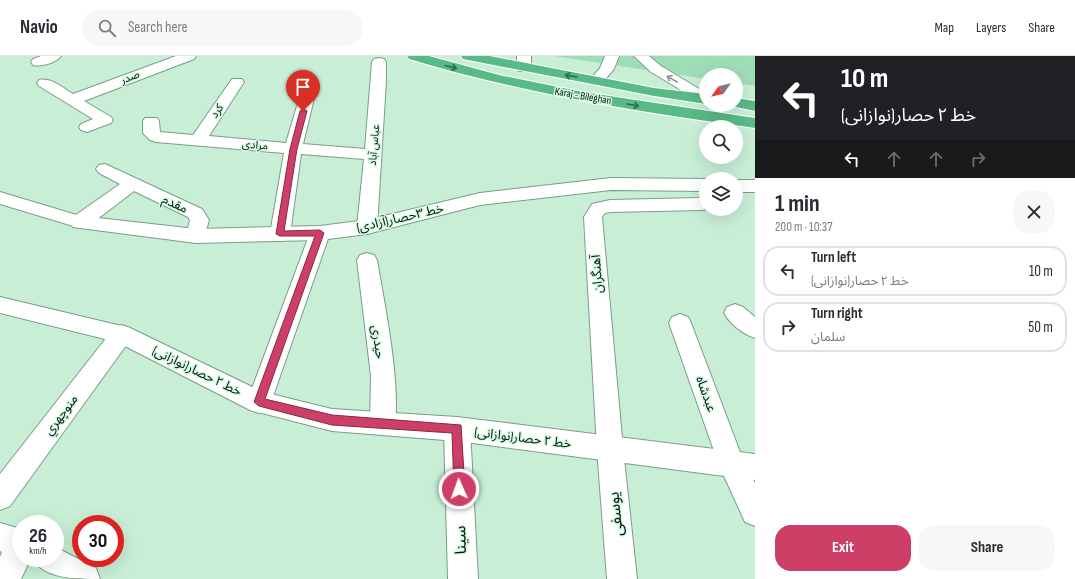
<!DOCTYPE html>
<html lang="en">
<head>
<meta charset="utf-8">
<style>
	body { margin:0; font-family:"Sofia Sans Condensed","Noto Sans Arabic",sans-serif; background:#f7f7f7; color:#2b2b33; height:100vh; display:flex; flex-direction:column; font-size:15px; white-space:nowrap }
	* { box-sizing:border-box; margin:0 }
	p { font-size:13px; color:#7c7c81 }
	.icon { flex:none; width:22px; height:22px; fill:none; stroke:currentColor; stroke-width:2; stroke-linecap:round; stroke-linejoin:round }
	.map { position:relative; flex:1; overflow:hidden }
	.panel { display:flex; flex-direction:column; background:#fff; width:320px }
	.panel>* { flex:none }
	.guide { background:#202124; color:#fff; overflow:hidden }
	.needle { width:26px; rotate:236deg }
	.tools { position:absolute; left:699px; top:12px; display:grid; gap:8px }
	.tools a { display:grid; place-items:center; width:44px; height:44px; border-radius:50%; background:#fff; box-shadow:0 4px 16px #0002; font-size:20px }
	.speed { position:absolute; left:12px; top:459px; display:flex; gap:8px; font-size:20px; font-weight:700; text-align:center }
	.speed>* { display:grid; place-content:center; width:52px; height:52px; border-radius:50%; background:#fff; box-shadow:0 4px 16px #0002; line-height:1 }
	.speed small { font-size:10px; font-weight:400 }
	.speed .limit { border:6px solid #d22; background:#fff; color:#111 }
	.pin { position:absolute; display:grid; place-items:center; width:34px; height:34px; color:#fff; margin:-41px -17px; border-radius:50% 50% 50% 0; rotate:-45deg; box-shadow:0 0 4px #0007 }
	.pin .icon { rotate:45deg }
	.me { position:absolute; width:44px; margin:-22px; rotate:358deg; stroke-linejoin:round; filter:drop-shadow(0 0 3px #0008) }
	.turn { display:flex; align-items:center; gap:14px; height:84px; padding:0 20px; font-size:18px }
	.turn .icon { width:52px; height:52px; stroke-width:2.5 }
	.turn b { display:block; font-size:28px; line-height:34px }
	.lanes { display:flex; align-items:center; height:38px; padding:0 20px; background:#0003; justify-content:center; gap:20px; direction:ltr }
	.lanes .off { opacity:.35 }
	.round { display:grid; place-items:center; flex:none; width:42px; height:42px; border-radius:16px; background:#f7f7f7 }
	.head { display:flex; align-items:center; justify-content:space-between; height:68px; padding:0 20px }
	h1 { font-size:24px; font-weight:700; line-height:30px }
	.action { display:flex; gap:8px; margin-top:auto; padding:8px 20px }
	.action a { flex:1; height:46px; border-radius:16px; background:#ce3f67; color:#fff; font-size:16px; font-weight:700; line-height:46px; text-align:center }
	.action a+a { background:#f7f7f7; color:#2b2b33 }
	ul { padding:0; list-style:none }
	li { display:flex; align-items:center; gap:12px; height:50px; margin:0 8px 6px; padding:0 12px; border:2px solid #e1e1e2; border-radius:16px }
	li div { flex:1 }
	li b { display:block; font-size:15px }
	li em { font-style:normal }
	header { display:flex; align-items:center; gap:24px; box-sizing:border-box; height:56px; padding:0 20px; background:#fff; border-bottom:1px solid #e1e1e2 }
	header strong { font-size:19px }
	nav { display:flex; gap:22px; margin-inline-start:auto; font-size:14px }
	.search { width:280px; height:36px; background:#f7f7f7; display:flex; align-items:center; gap:10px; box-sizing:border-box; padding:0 14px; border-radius:16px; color:#7c7c81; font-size:15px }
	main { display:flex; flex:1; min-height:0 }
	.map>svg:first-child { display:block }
	.green { fill:#9fddb7 }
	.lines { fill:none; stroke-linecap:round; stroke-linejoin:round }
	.street-casing { stroke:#7a9d88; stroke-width:2 }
	.secondary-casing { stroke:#7a9d88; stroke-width:2 }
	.highway-casing { stroke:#fff; stroke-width:2 }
	.street { fill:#fff; fill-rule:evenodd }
	.secondary { fill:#fff; fill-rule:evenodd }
	.highway { fill:#58ba86; fill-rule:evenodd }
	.oneway { stroke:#31694b }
	.oneway2 { stroke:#919793 }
	.route { fill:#ce3f67; stroke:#862943 }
	.labels { text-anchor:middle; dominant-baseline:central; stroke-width:3; stroke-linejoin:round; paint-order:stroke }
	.far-street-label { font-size:11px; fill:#0a1810; stroke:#d5fbe3 }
	.street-label { font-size:13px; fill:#0a1810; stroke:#d5fbe3 }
	.near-street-label { font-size:16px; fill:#0a1810; stroke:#d5fbe3 }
</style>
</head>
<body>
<header>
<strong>Navio</strong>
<div class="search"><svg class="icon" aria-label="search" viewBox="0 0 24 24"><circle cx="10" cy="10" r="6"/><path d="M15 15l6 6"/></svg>Search here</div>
<nav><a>Map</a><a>Layers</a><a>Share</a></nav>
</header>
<main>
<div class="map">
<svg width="755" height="523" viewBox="0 0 755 523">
	<rect width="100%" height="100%" fill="#c8eed6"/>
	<path class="green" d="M 554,0 L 755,0 L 755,30 L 736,27 L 736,19 L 706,19 L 706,23 Z"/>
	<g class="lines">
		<g class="street-casing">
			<g id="street">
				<path d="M 41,0 L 61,0 C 56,7 41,11 33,9 L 31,6 L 33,3 Z"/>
				<path d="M 176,0 L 196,0 L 194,3 L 84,45 L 111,61 L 113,64 L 111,67 L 87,76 L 81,74 L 79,71 L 81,68 L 93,63 L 39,30 L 37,27 L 39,24 C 51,21 63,32 73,38 Z"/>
				<path d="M 517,0 L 531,0 L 531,12 L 529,15 L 519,15 L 517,12 Z"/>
				<path d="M 605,0 L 619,0 L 614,13 L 601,28 L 591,28 L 589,25 L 600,12 Z"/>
				<path d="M 634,0 L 649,0 L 661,10 L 706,37 L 706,48 L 701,46 L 651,16 Z"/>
				<path d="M 379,2 L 384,3 L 386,6 L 386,25 L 377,171 L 374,176 L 367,178 L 360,176 L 357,171 L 364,103 L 301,98 L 290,178 L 287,183 L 280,185 L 273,183 L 270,178 L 284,97 L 156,86 L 150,84 L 143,77 L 143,65 L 145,62 L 157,62 L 159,65 L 160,76 L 193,79 L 232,23 L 242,23 L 244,26 L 209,80 L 286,87 L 303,30 L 305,27 L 315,27 L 317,30 L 303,88 L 365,93 L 372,6 L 374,3 Z"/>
				<path d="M 105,108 L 202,153 L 209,164 L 203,185 L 196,187 L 189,185 L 186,180 L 190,164 L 188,161 L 134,135 L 87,171 L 80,172 L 73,171 L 70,166 L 73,161 L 120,128 L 99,117 L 96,113 L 99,109 Z"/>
				<path d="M 706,139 L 706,153 L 702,154 L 610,156 L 605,157 L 602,161 L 623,393 L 637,523 L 607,523 L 597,393 L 584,161 L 592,148 L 610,144 L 698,142 Z"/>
				<path d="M 320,170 L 327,172 L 330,177 L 271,346 L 268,354 L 259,357 L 250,354 L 247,346 L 310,177 L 313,172 Z"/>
				<path d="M 367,197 L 374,199 L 377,204 C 383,240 405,346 392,376 L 383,379 L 374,376 L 370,368 L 371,320 L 357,204 L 360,199 Z"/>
				<path d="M 735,248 L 743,251 L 755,261 L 755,282 C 743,278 730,268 724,257 L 727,251 Z"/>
				<path d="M 680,258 L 688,261 L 691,267 L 743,404 L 755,427 L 755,470 L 745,466 L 719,409 L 669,267 L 672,261 Z"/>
				<path d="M 122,269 L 130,272 L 133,278 L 130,284 L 10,450 L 0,454 L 0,418 L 114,272 Z"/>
				<path d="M 457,361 L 466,365 L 470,373 L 478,523 L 448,523 L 444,373 L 448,365 Z"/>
				<path d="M 0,467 L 21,473 L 21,502 L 31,502 L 21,523 L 0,523 L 0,501 L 2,496 L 0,495 Z"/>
				<path d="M 55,491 L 96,512 L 100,523 C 75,523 44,523 32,502 L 55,502 Z"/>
			</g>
		</g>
		<g class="secondary-casing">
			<g id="secondary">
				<path d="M 611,122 L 706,123 L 706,135 L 611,134 L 480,149 L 367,178 L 320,184 L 196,187 L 80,172 L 0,148 L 0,136 L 80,160 L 196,173 L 320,170 L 367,164 L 480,137 Z"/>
				<rect x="736" y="124" width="19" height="12"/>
				<path d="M 0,241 L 130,272 L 263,336 L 332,353 L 457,361 L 755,398 L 755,424 L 457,385 L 332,375 L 250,354 L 117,286 L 0,257 Z"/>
			</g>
		</g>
		<g class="highway-casing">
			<g id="highway">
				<path d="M 407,0 L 429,0 L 499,19 L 583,36 L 755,62 L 755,72 C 638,56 522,37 409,3 Z"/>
				<path d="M 461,0 L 490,0 L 654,32 L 706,38 L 706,48 L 654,40 L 468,4 L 463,3 Z"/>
				<path d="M 736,42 L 755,45 L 755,55 L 731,50 L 730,49 L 736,49 Z"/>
			</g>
		</g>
		<use href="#street" class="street"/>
		<use href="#secondary" class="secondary"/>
		<use href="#highway" class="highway"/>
	</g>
	<defs><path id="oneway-shaft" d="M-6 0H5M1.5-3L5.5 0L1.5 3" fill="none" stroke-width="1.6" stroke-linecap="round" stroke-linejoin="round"/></defs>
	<g class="oneway">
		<use href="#oneway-shaft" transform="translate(451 11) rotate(15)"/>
		<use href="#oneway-shaft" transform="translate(571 20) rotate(-170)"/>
		<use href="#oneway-shaft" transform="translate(633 49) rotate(10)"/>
	</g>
	<use class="oneway2" href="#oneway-shaft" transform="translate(672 23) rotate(-150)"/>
	<path class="route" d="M 303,53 L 307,55 L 297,93 L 284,175 L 320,174 L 324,177 L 265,343 L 332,359 L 461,369 L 465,433 L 463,437 L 459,438 L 455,437 L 454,433 L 452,377 L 332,369 L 259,350 L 254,346 L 315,180 L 280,180 L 276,178 L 290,93 L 300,55 Z"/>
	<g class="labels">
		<g class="far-street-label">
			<text transform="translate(130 21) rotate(-22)">صدر</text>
			<text transform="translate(583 40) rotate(10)">Karaj - Bileghan</text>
			<text transform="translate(217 55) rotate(-56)">کرد</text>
			<text transform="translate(255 89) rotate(5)">مرادی</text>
			<text transform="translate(374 89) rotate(-85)">عباس آباد</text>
		</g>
		<g class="street-label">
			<text transform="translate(175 148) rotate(25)">مقدم</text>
			<text transform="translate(400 162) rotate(-13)">خط ۳حصار(آزادی)</text>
			<text transform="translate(597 218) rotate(-94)">آهنگران</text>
			<text transform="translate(378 286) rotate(82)">حیدری</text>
			<text transform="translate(197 315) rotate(26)">خط ۲ حصار(نوازانی)</text>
			<text transform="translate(706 338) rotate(70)">عبدشاه</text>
			<text transform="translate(61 359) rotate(-53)">منوچهري</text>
			<text transform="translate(523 382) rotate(7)">خط ۲ حصار(نوازانی)</text>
		</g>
		<g class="near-street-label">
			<text transform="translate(616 458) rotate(-96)">یوسفی</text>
			<text transform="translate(461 484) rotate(-92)">سینا</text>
		</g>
	</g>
</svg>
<div class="tools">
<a><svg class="needle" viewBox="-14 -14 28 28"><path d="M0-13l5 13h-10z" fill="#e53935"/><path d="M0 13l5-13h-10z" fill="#7c7c81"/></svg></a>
<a><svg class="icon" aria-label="search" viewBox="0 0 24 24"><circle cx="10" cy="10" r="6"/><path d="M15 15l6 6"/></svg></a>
<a><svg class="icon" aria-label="layers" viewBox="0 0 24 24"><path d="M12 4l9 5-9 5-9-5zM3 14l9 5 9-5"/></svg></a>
</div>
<div class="speed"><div>26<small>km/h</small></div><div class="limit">30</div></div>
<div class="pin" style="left:303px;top:55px;background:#d93025"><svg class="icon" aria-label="arrive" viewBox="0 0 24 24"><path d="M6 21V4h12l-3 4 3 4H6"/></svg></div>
<svg class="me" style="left:459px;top:433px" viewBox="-20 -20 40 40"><circle r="17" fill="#ce3f67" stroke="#fff" stroke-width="3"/><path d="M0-11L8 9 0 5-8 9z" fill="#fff"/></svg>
</div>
<section class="panel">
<div class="guide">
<div class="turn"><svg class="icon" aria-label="left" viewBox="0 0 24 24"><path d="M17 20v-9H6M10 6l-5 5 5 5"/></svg><div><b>10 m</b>خط ۲ حصار(نوازانی)</div></div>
<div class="lanes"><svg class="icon" aria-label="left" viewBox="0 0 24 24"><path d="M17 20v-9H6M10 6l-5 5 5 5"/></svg><svg class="icon off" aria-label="ahead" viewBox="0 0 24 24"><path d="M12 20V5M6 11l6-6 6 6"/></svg><svg class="icon off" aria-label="ahead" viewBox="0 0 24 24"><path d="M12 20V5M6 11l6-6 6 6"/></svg><svg class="icon off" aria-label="right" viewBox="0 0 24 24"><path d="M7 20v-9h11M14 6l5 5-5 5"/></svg></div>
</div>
<div class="head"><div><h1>1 min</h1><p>200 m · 10:37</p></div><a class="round"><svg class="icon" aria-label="close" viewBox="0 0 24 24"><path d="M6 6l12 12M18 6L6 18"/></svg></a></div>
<ul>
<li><svg class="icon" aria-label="left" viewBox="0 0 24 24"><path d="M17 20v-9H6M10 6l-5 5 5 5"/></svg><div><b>Turn left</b><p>خط ۲ حصار(نوازانی)</p></div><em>10 m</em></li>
<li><svg class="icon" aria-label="right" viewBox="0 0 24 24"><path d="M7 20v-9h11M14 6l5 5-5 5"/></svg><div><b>Turn right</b><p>سلمان</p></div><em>50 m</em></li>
</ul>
<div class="action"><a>Exit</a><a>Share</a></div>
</section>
</main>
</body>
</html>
